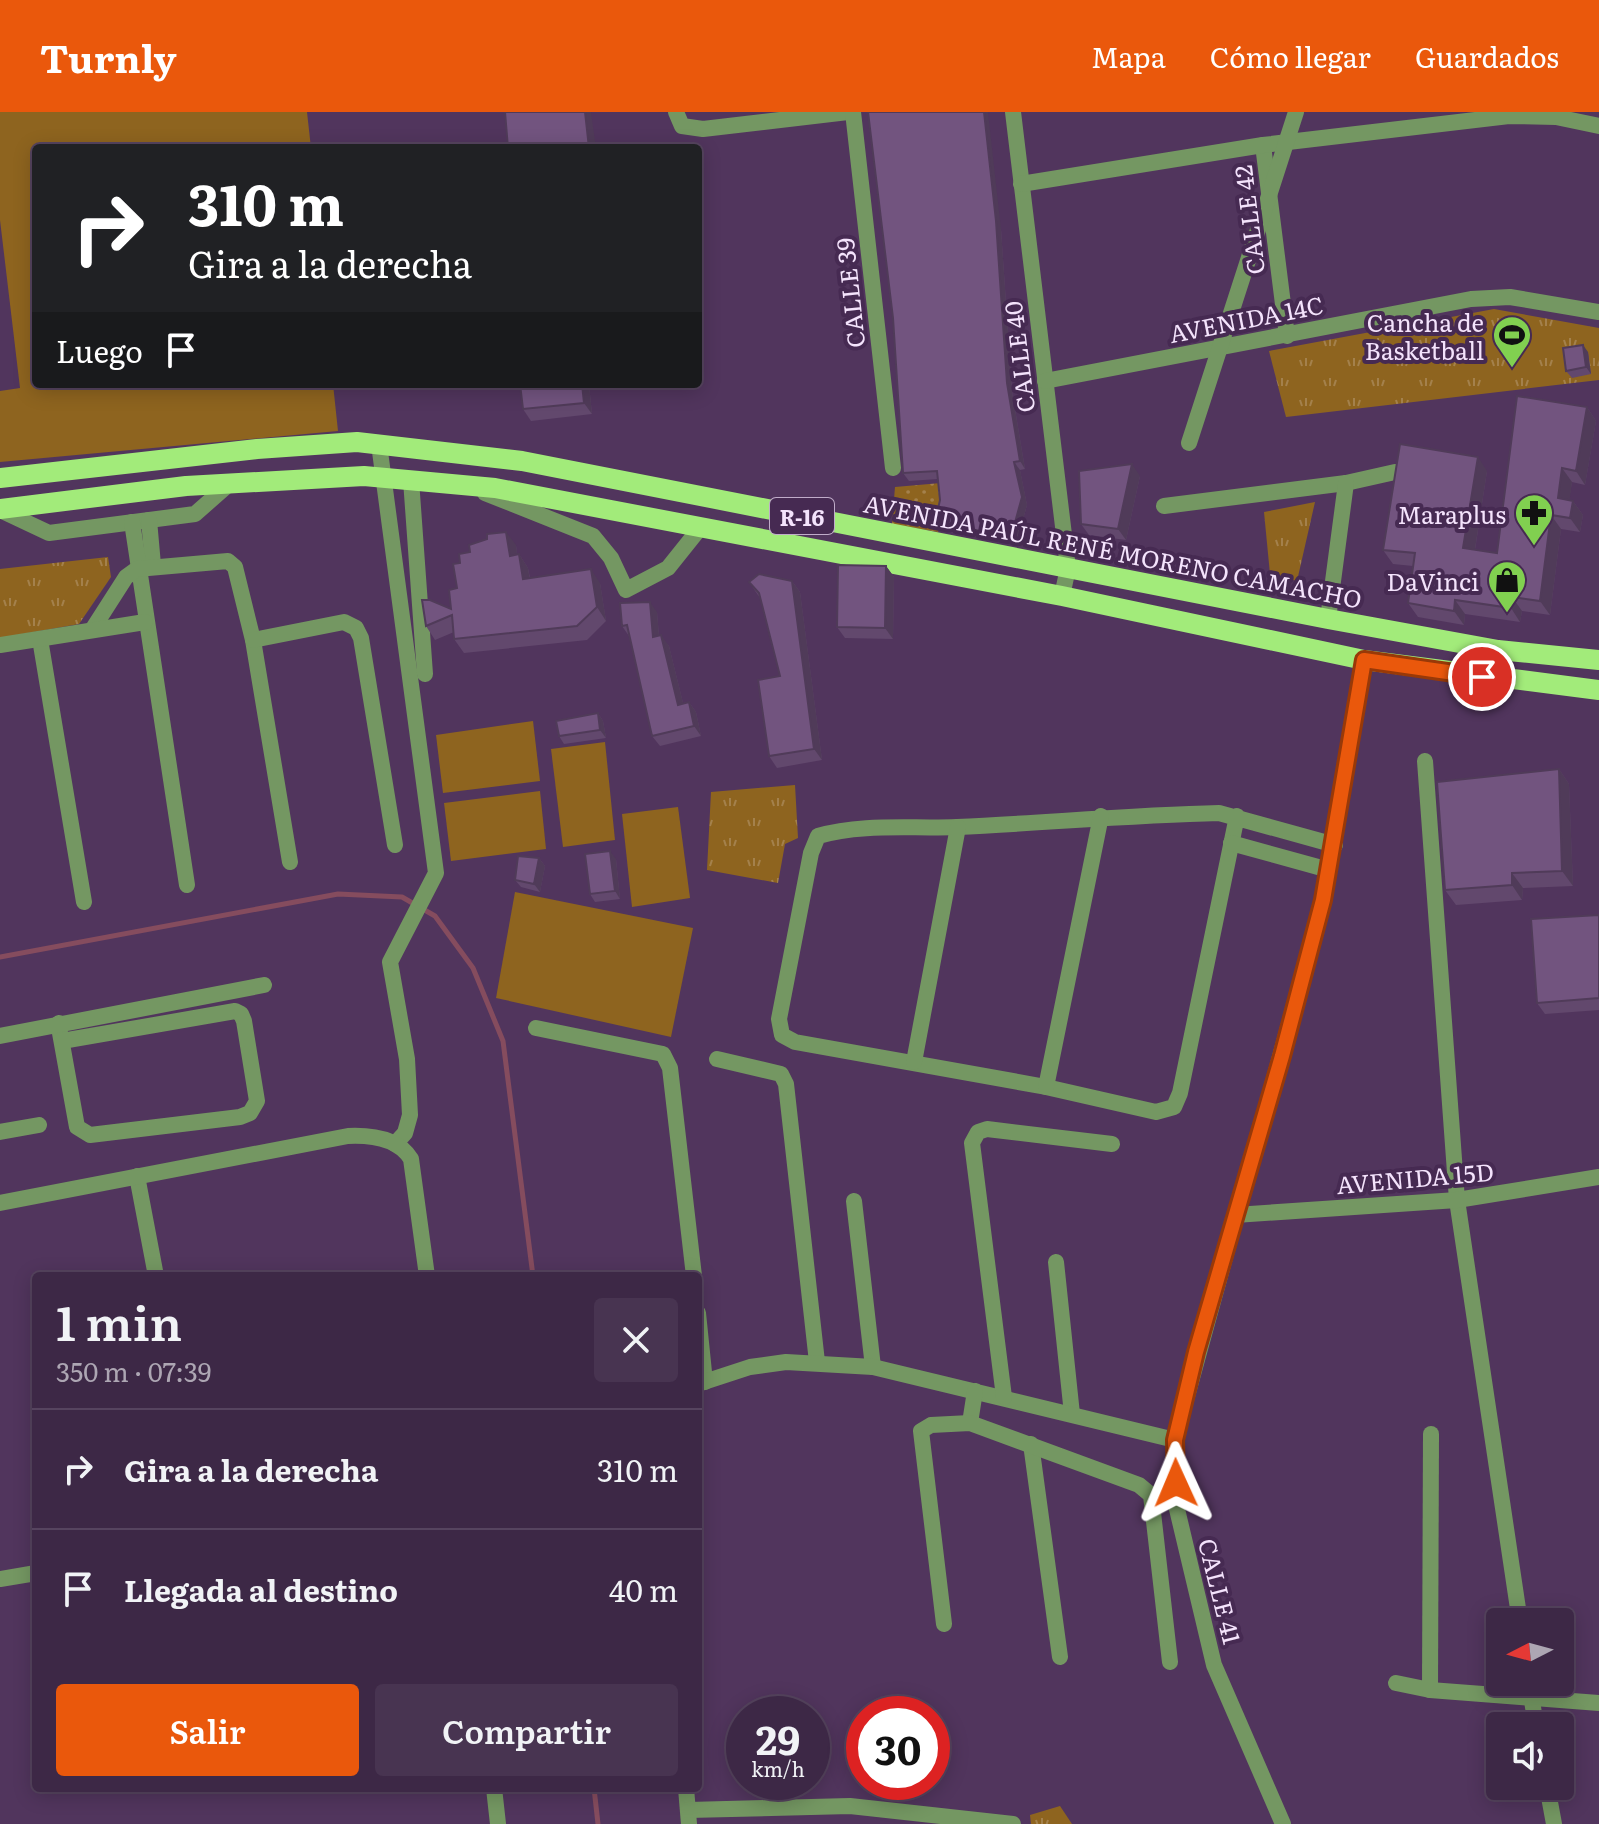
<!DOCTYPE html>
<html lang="es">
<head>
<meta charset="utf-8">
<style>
	body { margin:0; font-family:Literata,serif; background:#483451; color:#f1f3f6; height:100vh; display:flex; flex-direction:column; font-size:30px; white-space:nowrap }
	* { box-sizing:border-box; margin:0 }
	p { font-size:26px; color:#ada6b3 }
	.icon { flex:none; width:44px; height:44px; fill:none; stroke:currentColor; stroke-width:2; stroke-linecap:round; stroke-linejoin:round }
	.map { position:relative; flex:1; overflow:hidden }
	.sheet { position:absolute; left:32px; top:1160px; width:670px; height:520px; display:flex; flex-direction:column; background:#3d2846; border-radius:8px; box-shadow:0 4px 20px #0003,0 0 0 2px #56445f }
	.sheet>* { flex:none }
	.hud { position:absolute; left:32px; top:32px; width:670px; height:244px; border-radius:8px; box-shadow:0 4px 20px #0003,0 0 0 2px #56445f; background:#202124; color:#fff; overflow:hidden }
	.needle { width:52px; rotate:264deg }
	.controls { position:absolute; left:1486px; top:1496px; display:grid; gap:16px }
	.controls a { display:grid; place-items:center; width:88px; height:88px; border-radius:8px; background:#3d2846; box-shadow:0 4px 20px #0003,0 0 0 2px #56445f; font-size:40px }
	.speed { position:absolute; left:726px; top:1584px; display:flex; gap:16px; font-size:40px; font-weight:700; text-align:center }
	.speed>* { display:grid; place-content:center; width:104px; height:104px; border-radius:50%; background:#3d2846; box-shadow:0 4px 20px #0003,0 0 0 2px #56445f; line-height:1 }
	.speed small { font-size:20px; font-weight:400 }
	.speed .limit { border:12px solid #d22; background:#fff; color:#111 }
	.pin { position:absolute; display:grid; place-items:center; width:68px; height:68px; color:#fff; margin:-34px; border:4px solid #fff; border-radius:50%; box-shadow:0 2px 8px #0007 }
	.me { position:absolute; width:88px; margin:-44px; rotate:359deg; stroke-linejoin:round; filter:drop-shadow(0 0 6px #0008) }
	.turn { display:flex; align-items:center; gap:28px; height:168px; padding:0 24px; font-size:36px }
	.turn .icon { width:104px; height:104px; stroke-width:2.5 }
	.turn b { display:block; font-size:56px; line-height:68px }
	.then { display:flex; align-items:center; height:76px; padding:0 24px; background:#0003; gap:16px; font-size:30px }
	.round { display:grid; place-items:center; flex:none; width:84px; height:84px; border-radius:8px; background:#483451 }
	.head { display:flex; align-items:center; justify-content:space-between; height:136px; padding:0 24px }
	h1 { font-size:48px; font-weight:600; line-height:60px }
	.button { display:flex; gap:16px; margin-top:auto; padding:16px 24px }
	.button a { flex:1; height:92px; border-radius:8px; background:#ea580c; color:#fff; font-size:32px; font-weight:600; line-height:92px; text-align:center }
	.button a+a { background:#483451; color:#f1f3f6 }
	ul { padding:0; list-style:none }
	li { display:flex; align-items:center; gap:24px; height:120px; padding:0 24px; border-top:2px solid #56445f }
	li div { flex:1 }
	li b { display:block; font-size:30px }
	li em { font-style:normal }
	header { display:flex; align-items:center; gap:48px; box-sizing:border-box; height:112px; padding:0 40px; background:#ea580c; color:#fff }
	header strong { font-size:38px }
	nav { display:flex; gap:44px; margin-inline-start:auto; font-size:28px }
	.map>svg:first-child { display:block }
	.grass { fill:#8e641f }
	.park { fill:url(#park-tufts) }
	.garden { fill:url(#garden-dots) }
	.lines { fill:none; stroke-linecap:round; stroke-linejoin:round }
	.stream { stroke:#854c5e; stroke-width:5 }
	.street { stroke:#749762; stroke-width:16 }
	.primary { stroke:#a2eb7a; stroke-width:20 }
	.wall { fill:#62486d }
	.shaded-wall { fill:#503b59 }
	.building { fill:#72547f; stroke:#503b59; stroke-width:2 }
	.route-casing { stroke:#983908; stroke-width:20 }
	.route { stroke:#ea580c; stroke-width:14 }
	.labels { text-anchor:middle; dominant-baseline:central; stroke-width:8; stroke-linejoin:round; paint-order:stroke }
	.shield { fill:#462a52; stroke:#c0acc9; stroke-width:2 }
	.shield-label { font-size:22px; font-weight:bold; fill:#f4e3fc }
	.street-label { font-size:24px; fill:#f4e3fc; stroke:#462a52 }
	.poi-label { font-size:24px; fill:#f4e3fc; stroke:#462a52; text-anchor:end }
</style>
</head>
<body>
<header>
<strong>Turnly</strong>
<nav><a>Mapa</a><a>Cómo llegar</a><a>Guardados</a></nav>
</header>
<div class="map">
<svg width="1599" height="1712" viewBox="0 0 1599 1712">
	<defs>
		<pattern id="park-tufts" width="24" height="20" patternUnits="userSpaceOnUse" patternTransform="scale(2)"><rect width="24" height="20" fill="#8e641f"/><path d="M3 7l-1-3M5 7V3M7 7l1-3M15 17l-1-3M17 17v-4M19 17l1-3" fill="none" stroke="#a4814c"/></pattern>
		<pattern id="garden-dots" width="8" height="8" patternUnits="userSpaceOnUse" patternTransform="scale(2)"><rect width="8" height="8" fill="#8e641f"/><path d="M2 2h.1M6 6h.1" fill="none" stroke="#a4814c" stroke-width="1.8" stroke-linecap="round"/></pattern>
	</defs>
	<rect width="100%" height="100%" fill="#51355d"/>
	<g class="grass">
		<path d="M 0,0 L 307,0 L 311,36 L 36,36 L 36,272 L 333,272 L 338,319 L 0,350 L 0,279 L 20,276 L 0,108 Z"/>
		<path d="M 533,609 L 540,669 L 443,681 L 436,623 Z"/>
		<path d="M 605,630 L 615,728 L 563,735 L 551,637 Z"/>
		<path d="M 540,679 L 546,737 L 451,749 L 444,691 Z"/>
		<path d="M 678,695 L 690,786 L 632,795 L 622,702 Z"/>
		<path d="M 515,780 L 693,816 L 671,925 L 496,886 Z"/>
	</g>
	<g class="park">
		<path d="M 1494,197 L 1599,216 L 1599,268 L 1286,305 L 1269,239 Z"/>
		<path d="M 1315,390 L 1297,469 L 1270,462 L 1264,400 Z"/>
		<path d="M 108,445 L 111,465 L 79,512 L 0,526 L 0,457 Z"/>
		<path d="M 795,673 L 798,726 L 785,732 L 778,771 L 707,758 L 711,680 Z"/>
		<path d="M 1060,1694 L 1072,1712 L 1031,1712 L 1030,1703 Z"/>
	</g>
	<path class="garden" d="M 941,371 L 945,392 L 938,420 L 892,412 L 895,375 Z"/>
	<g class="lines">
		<g class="stream">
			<path d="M 0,845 L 338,782 L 402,785 L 435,804 L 473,856 L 503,929 L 533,1164"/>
			<path d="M 594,1676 L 598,1712"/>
		</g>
		<g class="street">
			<path d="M 676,0 L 682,14 L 703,17 L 848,0"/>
			<path d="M 853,0 L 893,356"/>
			<path d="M 1013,0 L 1068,456 L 1062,484"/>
			<path d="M 1263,33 L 1287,224"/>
			<path d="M 1021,72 L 1263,33 L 1509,4 L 1556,5 L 1599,14"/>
			<path d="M 1045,269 L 1471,187 L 1510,185 L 1599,200"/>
			<path d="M 1189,331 L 1296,0"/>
			<path d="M 379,332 L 436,761 L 390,850 L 407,947 L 410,1003 L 405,1021 L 395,1032"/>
			<path d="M 411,368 L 425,562"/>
			<path d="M 485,381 L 593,424 L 611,446 L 626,478 L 668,456 L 700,416"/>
			<path d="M 1164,394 L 1346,371 L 1395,360"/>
			<path d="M 0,398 L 49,421 L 195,402 L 229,372"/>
			<path d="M 149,408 L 153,453"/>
			<path d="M 132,410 L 187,773"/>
			<path d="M 1328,507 L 1346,371"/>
			<path d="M 92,518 L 126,465 L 137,457 L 228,449 L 235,455 L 253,528 L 290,750"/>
			<path d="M 40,527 L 84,790"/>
			<path d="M 253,528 L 344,510 L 356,516 L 361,526 L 395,733"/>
			<path d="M 0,533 L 145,510"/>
			<path d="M 1425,649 L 1457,1088 L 1520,1510"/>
			<path d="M 1237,704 L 1180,981 L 1174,995 L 1156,1000 L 1046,975 L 795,930 L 782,923 L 779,907 L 811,741 L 818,724 C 862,711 912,717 957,715 C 1045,711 1131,703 1219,701 L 1335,733"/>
			<path d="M 1231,731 L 1329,758"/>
			<path d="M 59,911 L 60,921 L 77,1015 L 90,1023 L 240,1005 L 250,1001 L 257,989 L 244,909 L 241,902 L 235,899 L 62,929"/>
			<path d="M 536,916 L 663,942 L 670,956 L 694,1164"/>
			<path d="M 0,924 L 264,873"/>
			<path d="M 717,947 L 781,962 L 786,972 L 817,1250"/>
			<path d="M 914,950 L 958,715"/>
			<path d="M 1046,975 L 1101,704"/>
			<path d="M 0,1020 L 39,1013"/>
			<path d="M 137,1064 L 156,1164"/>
			<path d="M 854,1089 L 873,1255"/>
			<path d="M 0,1091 L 348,1024 C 371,1023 398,1026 411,1047 L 427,1164"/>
			<path d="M 1235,1103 L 1457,1088 L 1599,1065"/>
			<path d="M 1056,1150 L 1072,1302"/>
			<path d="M 698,1201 L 705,1270"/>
			<path d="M 698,1272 L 750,1255 L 786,1250 L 873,1255 L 1175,1328"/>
			<path d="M 1004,1285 L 972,1031 L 978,1020 L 987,1017 L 1112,1032"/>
			<path d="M 970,1311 L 975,1279"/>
			<path d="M 1031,1332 L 1060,1545"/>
			<path d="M 0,1467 L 36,1461"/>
			<path d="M 944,1512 L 921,1319 L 931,1313 L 970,1311 L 1139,1373 L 1151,1383 L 1170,1550"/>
			<path d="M 1529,1570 L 1536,1614"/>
			<path d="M 1396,1571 L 1430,1578 L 1599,1591"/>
			<path d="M 1430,1578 L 1431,1322"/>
			<path d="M 1547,1674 L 1554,1712"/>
			<path d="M 494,1676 L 498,1712"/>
			<path d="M 686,1676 L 689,1712"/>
			<path d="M 688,1698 L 850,1694 L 1013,1712"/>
			<path d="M 1283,1712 L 1214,1553 L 1176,1393 L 1175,1328 L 1323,788 L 1364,548"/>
		</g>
		<g class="primary">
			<path d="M 0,366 L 257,337 L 357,330 L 522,349 L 1328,507 L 1498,538 L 1599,548"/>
			<path d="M 0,397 L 186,374 L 364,364 L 495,376 L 1062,484 L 1364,548 L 1599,578"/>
		</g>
	</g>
	<g class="wall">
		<path d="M 1001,117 L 1012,279 L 1025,357 L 1020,358 L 1027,393 L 1016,433 L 940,418 L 935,410 L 940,388 L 938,367 L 909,369 L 903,361 Z"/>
		<path d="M 1588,240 L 1591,262 L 1572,266 L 1566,259 Z"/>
		<path d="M 520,272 L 589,272 L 592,302 L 531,309 L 523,297 Z"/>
		<path d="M 1587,295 L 1596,309 L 1585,373 L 1572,370 L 1569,388 L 1573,389 L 1583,403 L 1580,420 L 1561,417 L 1550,503 L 1522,499 L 1520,510 L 1465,502 L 1464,513 L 1418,505 L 1408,491 L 1413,454 L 1393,452 L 1383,438 L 1487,359 L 1475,438 L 1497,441 Z"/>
		<path d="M 1140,364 L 1126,428 L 1089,423 L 1081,412 Z"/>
		<path d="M 516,433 L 517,443 L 519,442 L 528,456 L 530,466 L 600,471 L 606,509 L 587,528 L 464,541 L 454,527 L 454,520 L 435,528 L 426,514 L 451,497 L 457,476 L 460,451 Z"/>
		<path d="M 886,454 L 894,465 L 893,527 L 845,526 L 837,515 Z"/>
		<path d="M 792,469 L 800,480 L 822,648 L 777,656 L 769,644 L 780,564 L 760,486 L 749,470 Z"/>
		<path d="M 657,500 L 659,524 L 669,534 L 683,591 L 689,590 L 696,600 L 701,624 L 660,634 L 652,624 L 629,524 L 622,514 Z"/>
		<path d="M 598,601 L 603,609 L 606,626 L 564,632 L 559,624 Z"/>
		<path d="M 1559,657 L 1569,672 L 1573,774 L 1523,776 L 1522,788 L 1456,793 L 1445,778 Z"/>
		<path d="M 539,746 L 545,754 L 540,780 L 521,775 L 515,768 Z"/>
		<path d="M 616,747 L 620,787 L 595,790 L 590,782 Z"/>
		<path d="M 1599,803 L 1599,898 L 1545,902 L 1537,891 Z"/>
	</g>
	<g class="shaded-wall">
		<path d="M 585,0 L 591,0 L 596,36 L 589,36 Z"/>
		<path d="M 984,0 L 988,0 L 1001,117 L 1012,279 L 1025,357 L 1020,349 L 1007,271 Z"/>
		<path d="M 1583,233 L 1588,240 L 1591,262 L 1586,255 Z"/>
		<path d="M 582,272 L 589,272 L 592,302 L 584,291 Z"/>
		<path d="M 1587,295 L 1596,309 L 1585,373 L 1576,359 Z"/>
		<path d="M 1478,345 L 1487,359 L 1473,450 L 1463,436 Z"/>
		<path d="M 1014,350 L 1020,358 L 1027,393 L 1016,433 L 1011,425 Z"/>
		<path d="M 1132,352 L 1140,364 L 1126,428 L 1118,417 Z"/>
		<path d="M 1562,356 L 1572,370 L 1568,400 L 1558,386 Z"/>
		<path d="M 1573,389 L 1583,403 L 1580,420 L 1570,406 Z"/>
		<path d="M 1551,403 L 1561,417 L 1550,503 L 1540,489 Z"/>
		<path d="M 506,420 L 516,433 L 519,458 L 510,444 Z"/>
		<path d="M 519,442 L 528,456 L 532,481 L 523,467 Z"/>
		<path d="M 886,454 L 894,465 L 893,527 L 885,516 Z"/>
		<path d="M 591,457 L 600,471 L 606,509 L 597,495 Z"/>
		<path d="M 792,469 L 800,480 L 822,648 L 814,637 Z"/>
		<path d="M 1512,485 L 1522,499 L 1520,510 L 1511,496 Z"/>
		<path d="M 1455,488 L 1465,502 L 1464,513 L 1454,499 Z"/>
		<path d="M 650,490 L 657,500 L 660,536 L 653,525 Z"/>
		<path d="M 661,523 L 669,534 L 686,603 L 678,593 Z"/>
		<path d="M 689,590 L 696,600 L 701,624 L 694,614 Z"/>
		<path d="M 598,601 L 603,609 L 606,626 L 600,618 Z"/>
		<path d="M 1559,657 L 1569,672 L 1573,774 L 1562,759 Z"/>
		<path d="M 610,739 L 616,747 L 620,787 L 615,779 Z"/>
		<path d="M 539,746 L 545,754 L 540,780 L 534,772 Z"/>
		<path d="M 1512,761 L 1523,776 L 1522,788 L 1512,773 Z"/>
	</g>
	<g class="building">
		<path d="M 505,0 L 585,0 L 589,36 L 508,36 Z"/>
		<path d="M 868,0 L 984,0 L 996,109 L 1007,271 L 1020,349 L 1014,350 L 1022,385 L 1011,425 L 935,410 L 940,388 L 937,359 L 903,361 L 893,206 Z"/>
		<path d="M 1583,233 L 1586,255 L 1566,259 L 1563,236 Z"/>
		<path d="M 520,272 L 582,272 L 584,291 L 523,297 Z"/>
		<path d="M 1517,284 L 1587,295 L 1576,359 L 1562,356 L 1558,386 L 1573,389 L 1570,406 L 1551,403 L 1540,489 L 1512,485 L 1511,496 L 1455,488 L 1454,499 L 1408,491 L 1415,441 L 1383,438 L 1400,332 L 1478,345 L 1463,436 L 1497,441 Z"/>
		<path d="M 1132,352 L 1118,417 L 1081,412 L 1079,359 Z"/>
		<path d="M 506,420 L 510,444 L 519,442 L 523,467 L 591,457 L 597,495 L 577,514 L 454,527 L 452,503 L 426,514 L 422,488 L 430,488 L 451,497 L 449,478 L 457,476 L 453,452 L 460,451 L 459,442 L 470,440 L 469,433 L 487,427 L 487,422 Z"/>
		<path d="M 838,453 L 886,454 L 885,516 L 837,515 Z"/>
		<path d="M 759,462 L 792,469 L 814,637 L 769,644 L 758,568 L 780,564 L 759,481 L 749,470 Z"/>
		<path d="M 650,490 L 653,525 L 661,523 L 678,593 L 689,590 L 694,614 L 652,624 L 627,513 L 622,514 L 620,491 Z"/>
		<path d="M 598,601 L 600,618 L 559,624 L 556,609 Z"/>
		<path d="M 1559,657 L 1562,759 L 1512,761 L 1512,773 L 1445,778 L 1437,670 Z"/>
		<path d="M 610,739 L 615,779 L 590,782 L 585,742 Z"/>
		<path d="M 518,744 L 539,746 L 534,772 L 515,768 Z"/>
		<path d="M 1599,803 L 1599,886 L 1537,891 L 1531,807 Z"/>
	</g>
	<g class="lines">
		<g class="route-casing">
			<path id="route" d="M 1176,1371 L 1175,1328 L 1196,1240 L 1282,944 L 1323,788 L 1364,548 L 1482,565"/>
		</g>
		<use href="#route" class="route"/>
	</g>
	<defs>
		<g id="stadium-pin" transform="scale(2)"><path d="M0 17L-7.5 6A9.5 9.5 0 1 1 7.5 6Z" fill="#81d050" stroke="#462a52"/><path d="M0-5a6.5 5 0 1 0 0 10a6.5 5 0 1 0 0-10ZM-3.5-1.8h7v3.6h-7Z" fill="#111"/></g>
		<g id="pharmacy-pin" transform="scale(2)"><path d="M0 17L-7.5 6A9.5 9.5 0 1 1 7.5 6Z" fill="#81d050" stroke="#462a52"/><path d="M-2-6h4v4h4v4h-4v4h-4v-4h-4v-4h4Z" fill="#111"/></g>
		<g id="shop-pin" transform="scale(2)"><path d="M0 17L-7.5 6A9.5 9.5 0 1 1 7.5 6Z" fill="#81d050" stroke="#462a52"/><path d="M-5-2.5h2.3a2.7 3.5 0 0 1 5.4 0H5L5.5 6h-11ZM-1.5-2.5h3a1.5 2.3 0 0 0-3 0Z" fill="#111"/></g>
	</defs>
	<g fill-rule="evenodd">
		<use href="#stadium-pin" x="1512" y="223"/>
		<use href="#pharmacy-pin" x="1534" y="401"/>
		<use href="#shop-pin" x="1507" y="468"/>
	</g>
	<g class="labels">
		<rect class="shield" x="770" y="386" width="64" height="36" rx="6"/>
		<g class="shield-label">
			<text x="802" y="404">R-16</text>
		</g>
		<g class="street-label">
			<text transform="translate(1248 108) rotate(-97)">CALLE 42</text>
			<text transform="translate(849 181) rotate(-96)">CALLE 39</text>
			<text transform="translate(1246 206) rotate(-11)">AVENIDA 14C</text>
			<text transform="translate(1018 245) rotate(-97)">CALLE 40</text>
			<text transform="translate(1113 438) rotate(11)">AVENIDA PAÚL RENÉ MORENO CAMACHO</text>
			<text transform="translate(1415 1065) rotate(-5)">AVENIDA 15D</text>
			<text transform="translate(1221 1479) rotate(76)">CALLE 41</text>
		</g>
		<g class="poi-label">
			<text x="1484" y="209">Cancha de<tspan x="1484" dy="28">Basketball</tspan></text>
			<text x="1506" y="401">Maraplus</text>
			<text x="1479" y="468">DaVinci</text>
		</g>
	</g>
</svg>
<div class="controls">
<a><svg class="needle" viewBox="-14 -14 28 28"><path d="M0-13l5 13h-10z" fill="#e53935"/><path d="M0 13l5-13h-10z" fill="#ada6b3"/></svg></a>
<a><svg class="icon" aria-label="sound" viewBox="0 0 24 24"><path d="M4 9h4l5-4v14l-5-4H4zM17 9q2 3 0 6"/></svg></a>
</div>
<div class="speed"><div>29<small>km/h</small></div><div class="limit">30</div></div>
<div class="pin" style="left:1482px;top:565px;background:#d93025"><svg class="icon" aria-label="arrive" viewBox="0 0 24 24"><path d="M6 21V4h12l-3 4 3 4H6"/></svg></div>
<svg class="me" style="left:1176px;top:1371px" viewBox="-20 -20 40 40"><path d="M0-17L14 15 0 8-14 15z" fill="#ea580c" stroke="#fff" stroke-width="4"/></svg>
<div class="hud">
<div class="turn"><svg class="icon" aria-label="right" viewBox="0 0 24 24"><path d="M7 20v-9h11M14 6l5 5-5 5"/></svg><div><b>310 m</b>Gira a la derecha</div></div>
<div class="then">Luego<svg class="icon" aria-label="arrive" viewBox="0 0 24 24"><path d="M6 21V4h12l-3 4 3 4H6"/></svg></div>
</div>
<section class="sheet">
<div class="head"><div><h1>1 min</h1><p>350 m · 07:39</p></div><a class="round"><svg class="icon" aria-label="close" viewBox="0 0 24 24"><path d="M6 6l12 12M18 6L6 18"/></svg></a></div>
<ul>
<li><svg class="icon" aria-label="right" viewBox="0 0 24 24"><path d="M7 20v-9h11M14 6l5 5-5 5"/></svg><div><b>Gira a la derecha</b></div><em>310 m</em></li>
<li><svg class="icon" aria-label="arrive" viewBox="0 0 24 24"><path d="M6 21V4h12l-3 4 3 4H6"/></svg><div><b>Llegada al destino</b></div><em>40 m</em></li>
</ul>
<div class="button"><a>Salir</a><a>Compartir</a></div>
</section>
</div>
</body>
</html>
